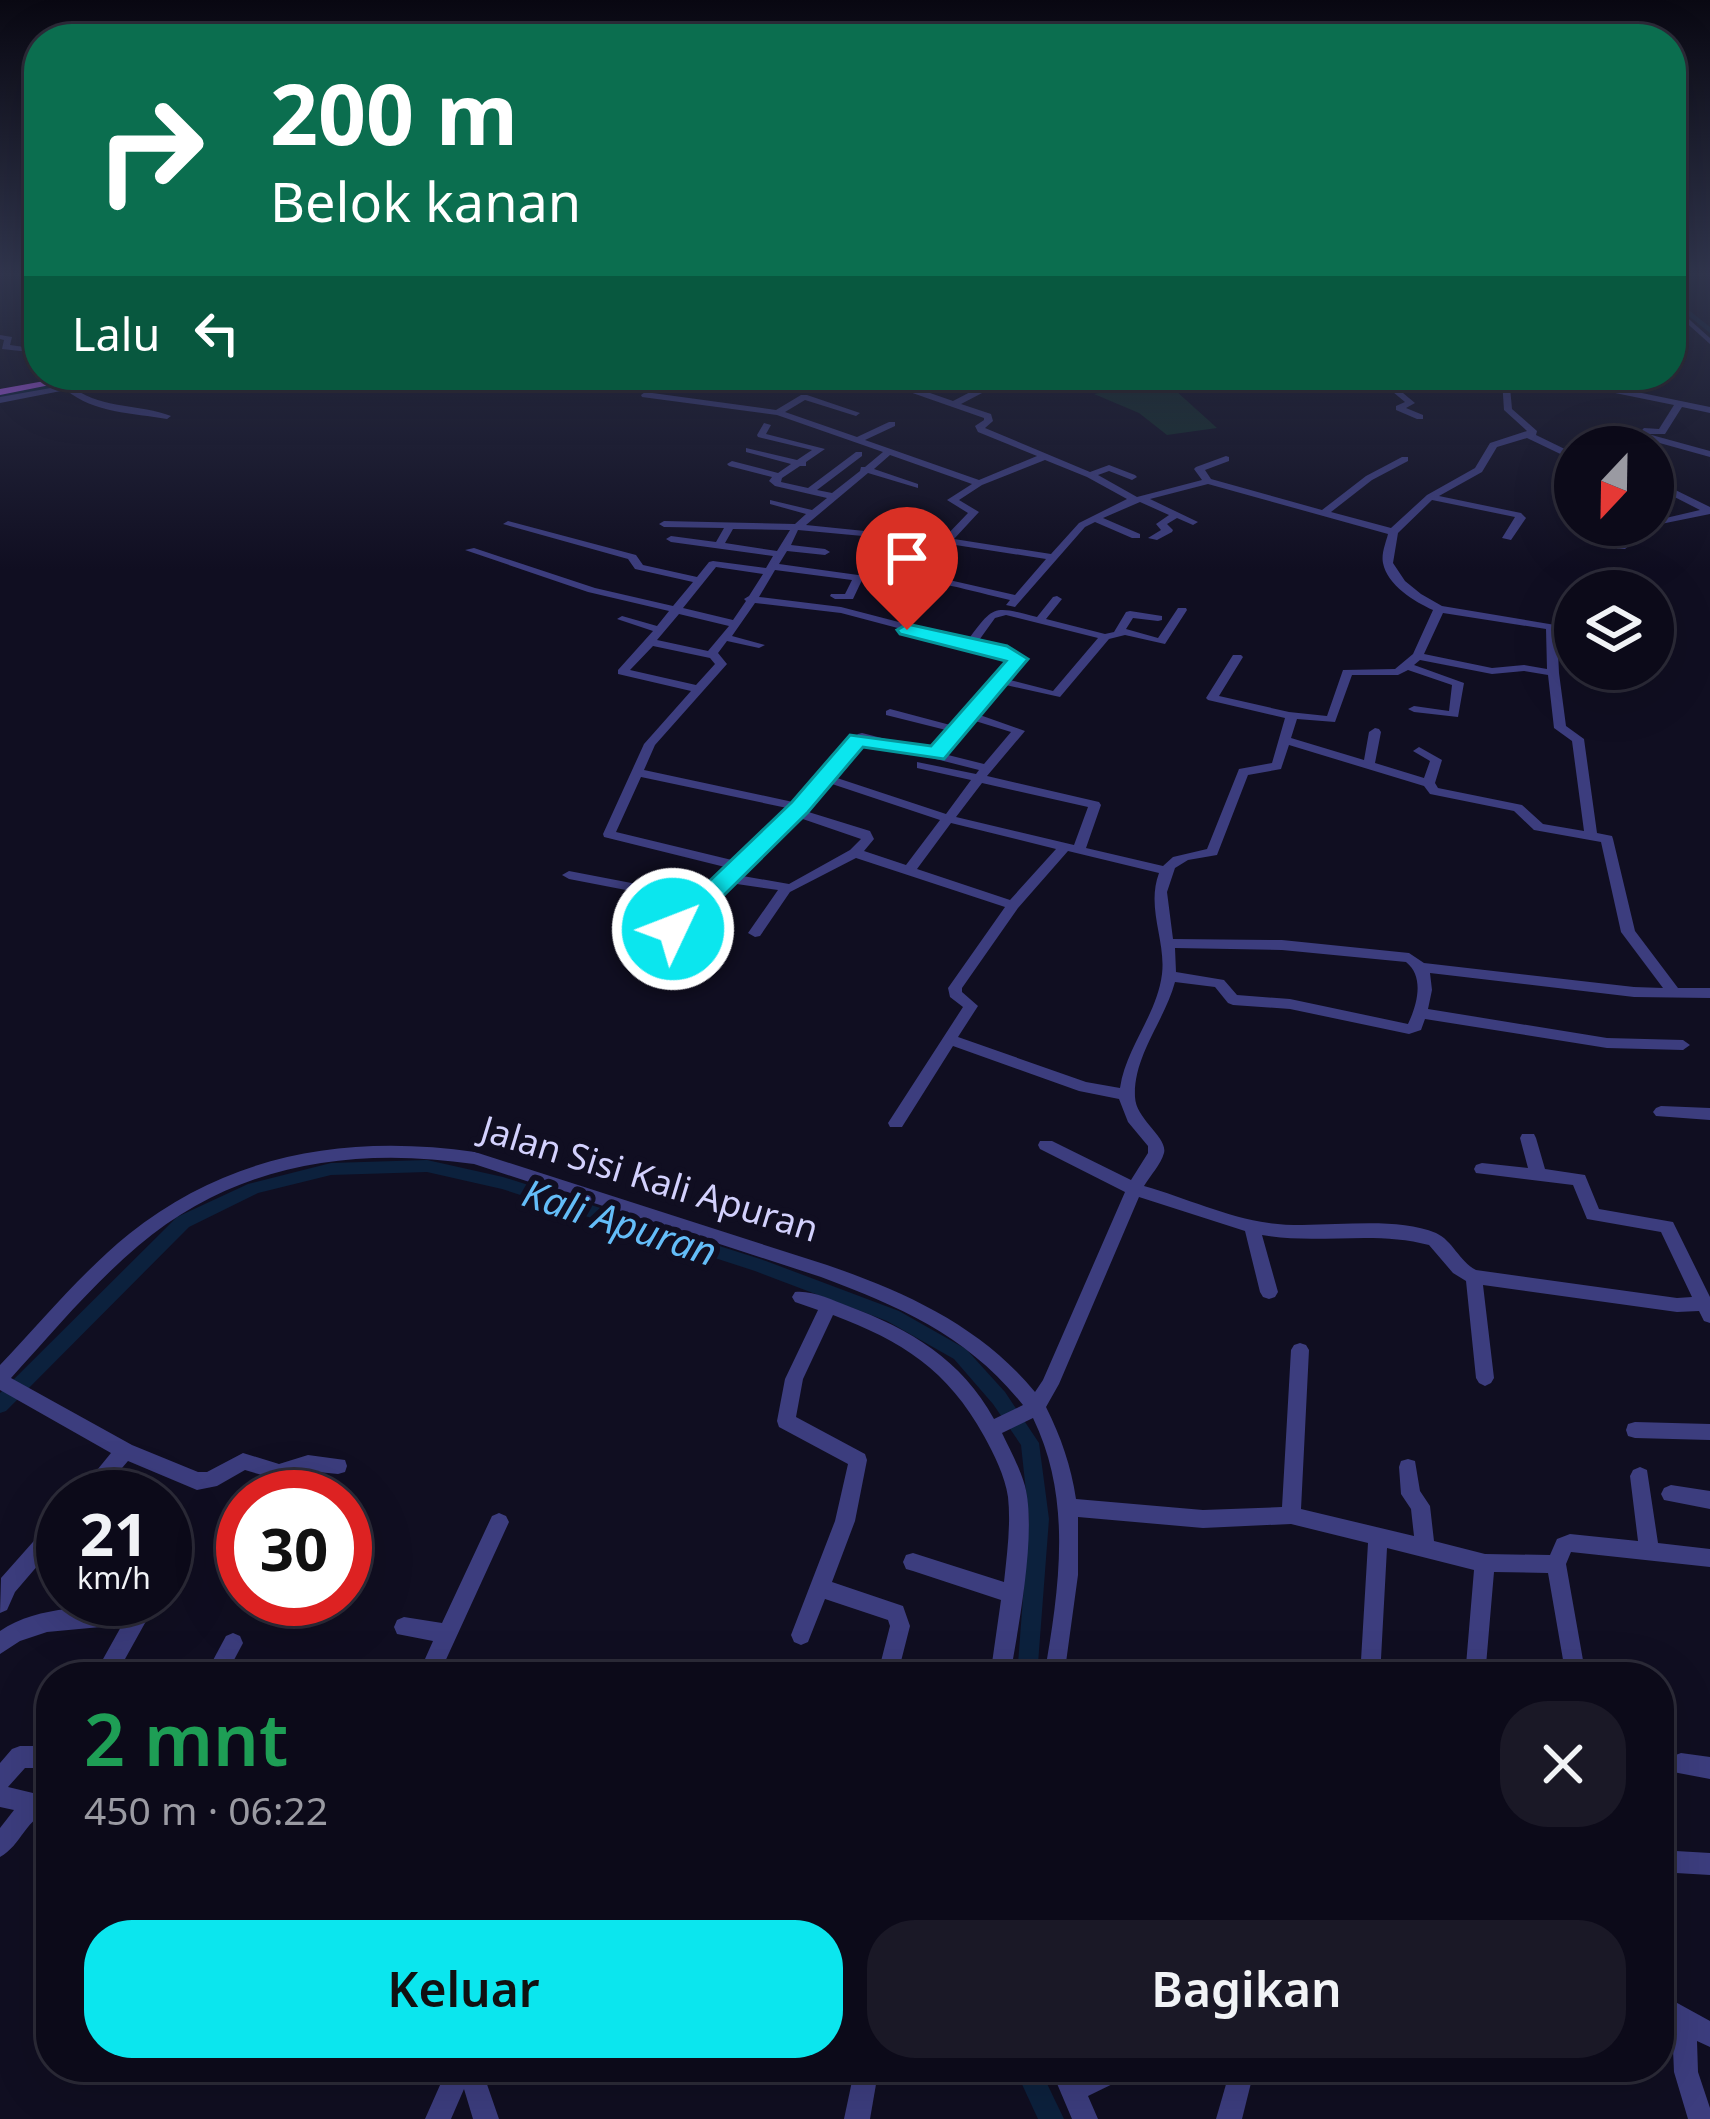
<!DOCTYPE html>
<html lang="id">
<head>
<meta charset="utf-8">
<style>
	body { margin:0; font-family:"Noto Sans",sans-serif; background:#1a1826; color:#f1f3f6; height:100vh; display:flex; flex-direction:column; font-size:45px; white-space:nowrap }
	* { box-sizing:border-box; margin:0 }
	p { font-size:39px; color:#9a9aa2 }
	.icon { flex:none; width:66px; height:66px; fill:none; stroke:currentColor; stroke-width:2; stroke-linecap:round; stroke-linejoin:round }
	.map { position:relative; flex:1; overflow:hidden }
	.panel { position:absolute; left:36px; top:1662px; width:1638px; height:420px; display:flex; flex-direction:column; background:#0c0a19; border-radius:48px; box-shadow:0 12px 48px #0002,0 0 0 3px #2c2b38 }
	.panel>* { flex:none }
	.guide { position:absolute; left:24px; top:24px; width:1662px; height:366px; border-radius:48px; box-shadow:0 12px 48px #0002,0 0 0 3px #2c2b38; background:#0b6e4f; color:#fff; overflow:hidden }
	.needle { width:78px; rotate:202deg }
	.buttons { position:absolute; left:1554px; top:426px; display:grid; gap:24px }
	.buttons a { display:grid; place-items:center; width:120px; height:120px; border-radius:50%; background:#0c0a19; box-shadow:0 12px 48px #0002,0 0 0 3px #2c2b38; font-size:60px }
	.speed { position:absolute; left:36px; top:1470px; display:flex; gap:24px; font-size:60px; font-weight:700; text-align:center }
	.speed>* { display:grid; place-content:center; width:156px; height:156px; border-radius:50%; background:#0c0a19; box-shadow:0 12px 48px #0002,0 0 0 3px #2c2b38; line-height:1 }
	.speed small { font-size:30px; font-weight:400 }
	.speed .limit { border:18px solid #d22; background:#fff; color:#111 }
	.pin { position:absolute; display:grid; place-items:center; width:102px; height:102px; color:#fff; margin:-123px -51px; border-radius:50% 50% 50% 0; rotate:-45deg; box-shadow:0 0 12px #0007 }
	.pin .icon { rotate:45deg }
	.me { position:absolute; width:132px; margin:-66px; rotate:47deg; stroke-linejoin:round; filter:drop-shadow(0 0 9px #0008) }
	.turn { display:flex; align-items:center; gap:42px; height:252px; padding:0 48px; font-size:54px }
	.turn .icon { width:156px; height:156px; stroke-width:2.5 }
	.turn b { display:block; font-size:84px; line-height:102px }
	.then { display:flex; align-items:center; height:114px; padding:0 48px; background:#0003; gap:24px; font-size:45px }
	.round { display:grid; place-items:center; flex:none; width:126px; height:126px; border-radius:48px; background:#1a1826 }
	.summary { display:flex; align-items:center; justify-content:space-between; height:204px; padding:0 48px }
	h1 { font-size:72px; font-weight:600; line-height:90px; color:#1e9e55 }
	.primary-button { display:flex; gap:24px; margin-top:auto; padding:24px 48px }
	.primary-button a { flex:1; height:138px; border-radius:48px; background:#0be6ee; color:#111; font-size:48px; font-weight:600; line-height:138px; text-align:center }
	.primary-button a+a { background:#1a1826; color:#f1f3f6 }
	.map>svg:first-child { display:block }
	.green { fill:#122b28 }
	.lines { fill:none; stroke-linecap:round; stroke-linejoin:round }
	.canal { fill:#0c213d; fill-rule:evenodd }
	.minor { fill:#3c3d7e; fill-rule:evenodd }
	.major { fill:#b45df7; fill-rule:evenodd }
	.route { fill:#0be6ee; stroke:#07969b; stroke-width:3 }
	.labels { text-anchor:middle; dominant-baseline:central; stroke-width:12; stroke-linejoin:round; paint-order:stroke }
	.street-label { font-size:36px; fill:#d3d1fd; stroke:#100e21 }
	.water-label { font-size:39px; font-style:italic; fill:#64bdf8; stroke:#100e21 }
</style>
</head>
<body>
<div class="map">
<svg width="1710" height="2119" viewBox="0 0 1710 2119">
	<rect width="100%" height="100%" fill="#100e21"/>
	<path class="green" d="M 1165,381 L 1217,428 L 1167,435 L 1139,413 L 1094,394 Z"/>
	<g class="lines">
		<g class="canal">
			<path d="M 1671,296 L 1710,327 L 1710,333 L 1671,302 Z"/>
			<path d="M 101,375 L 119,375 L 0,399 L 0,393 Z"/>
			<path d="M 427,1160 L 503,1177 L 766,1261 L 899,1311 L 966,1349 L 1005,1392 L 1039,1443 L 1049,1519 L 1037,1677 L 1017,1677 L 1029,1519 L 1021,1445 L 993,1404 L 954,1359 L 887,1321 L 755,1271 L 502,1189 L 427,1172 L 331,1175 L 258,1193 L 189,1227 L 6,1411 L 0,1413 L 0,1393 L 177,1217 L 248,1184 L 331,1163 Z"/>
			<path d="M 1014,2067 L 1039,2067 L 1064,2119 L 1038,2119 Z"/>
		</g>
		<g class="minor">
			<path d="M 1671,303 L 1710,338 L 1710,344 L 1671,309 Z"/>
			<path d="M 0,335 L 12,337 L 10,345 L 39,349 L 39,353 L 2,349 L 4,340 L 0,339 Z"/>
			<path d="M 55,375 L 63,375 L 70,384 L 120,375 L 138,375 L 75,389 C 104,409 140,404 171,416 L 167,419 C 133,413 94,413 66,390 L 0,403 L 0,397 L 62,386 Z"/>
			<path d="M 224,375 L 236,375 L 238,377 L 234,380 Z"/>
			<path d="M 664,375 L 696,375 C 689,379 671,379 664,375 Z"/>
			<path d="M 701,375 L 720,375 L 716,378 Z"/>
			<path d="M 828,375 L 838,375 L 832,379 Z"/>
			<path d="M 885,375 L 894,375 L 890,379 L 953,401 L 978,388 L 984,388 L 984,392 L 961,404 L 991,414 L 993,421 L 985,428 L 1090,472 L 1109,465 L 1135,475 L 1137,477 L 1132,480 L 1109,471 L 1098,475 L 1137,497 L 1202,480 L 1194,469 L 1196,467 L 1226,456 L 1229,457 L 1229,461 L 1205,470 L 1211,479 L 1322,510 L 1366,476 L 1402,457 L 1408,457 L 1408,461 L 1372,480 L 1331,512 L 1391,528 L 1427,495 L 1475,468 L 1490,443 L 1527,431 L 1504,410 L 1502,380 L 1485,375 L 1509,376 L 1512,409 L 1537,431 L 1536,435 L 1575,454 L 1575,461 L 1527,438 L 1497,447 L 1482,472 L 1439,496 L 1521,513 L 1526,518 L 1511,540 L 1502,538 L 1515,517 L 1432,500 L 1398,533 L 1393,563 L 1405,581 L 1421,594 L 1442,606 L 1567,627 L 1567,631 L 1557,631 L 1559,673 L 1566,726 L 1584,739 L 1597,833 L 1612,836 L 1613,839 L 1635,931 L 1678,988 L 1710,988 L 1710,998 L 1634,997 L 1430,973 L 1432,990 L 1428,1009 L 1607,1038 L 1683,1040 L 1690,1045 L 1683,1050 L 1607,1048 L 1425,1019 L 1421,1030 L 1409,1034 L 1290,1009 L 1233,1005 L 1228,1003 L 1215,987 L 1175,982 C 1165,1020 1133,1056 1135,1097 C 1136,1120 1168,1137 1164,1153 C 1161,1164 1150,1176 1144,1186 C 1186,1198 1226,1217 1269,1223 C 1319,1230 1390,1214 1436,1233 C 1453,1241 1459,1261 1476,1270 L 1677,1298 L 1692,1297 L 1661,1232 L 1587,1219 L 1573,1185 L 1476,1173 L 1474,1169 L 1476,1165 L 1482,1163 L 1528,1168 L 1520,1138 L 1522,1134 L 1534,1134 L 1536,1138 L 1545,1169 L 1585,1175 L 1599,1209 L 1673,1222 L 1710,1297 L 1710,1323 L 1704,1321 L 1699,1311 L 1677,1312 L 1483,1285 L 1494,1378 L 1491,1383 L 1485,1386 L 1479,1383 L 1476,1378 L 1466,1281 L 1453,1273 L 1429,1245 C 1375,1230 1317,1245 1262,1235 L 1278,1292 L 1275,1297 L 1269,1299 L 1263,1297 L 1260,1292 L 1245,1231 L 1139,1197 L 1059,1384 L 1046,1407 C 1061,1437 1071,1466 1076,1499 L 1203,1510 L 1282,1507 L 1291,1350 L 1294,1345 L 1300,1343 L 1306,1345 L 1309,1350 L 1301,1509 L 1414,1536 L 1411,1509 L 1401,1494 L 1399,1467 L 1401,1461 L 1408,1459 L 1415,1461 L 1420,1491 L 1430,1506 L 1434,1541 L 1485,1554 L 1550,1555 L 1557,1539 L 1570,1534 L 1638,1541 L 1630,1476 L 1633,1470 L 1640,1467 L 1647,1470 L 1658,1543 L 1710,1549 L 1710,1567 L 1571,1552 L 1566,1564 L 1586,1677 L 1566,1677 L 1548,1573 L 1494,1572 L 1485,1677 L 1465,1677 L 1474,1570 L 1387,1548 L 1380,1677 L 1360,1677 L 1368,1543 L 1291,1524 L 1203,1528 L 1078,1517 L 1078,1575 L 1064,1677 L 1044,1677 C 1059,1590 1073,1500 1033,1418 L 1002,1433 C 1010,1450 1020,1468 1025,1486 C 1037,1533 1018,1628 1010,1677 L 990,1677 L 1001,1600 L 913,1571 L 906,1569 L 903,1562 L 906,1555 L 913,1553 L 1004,1582 C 1007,1554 1011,1525 1008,1497 C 1005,1476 994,1454 984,1436 C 948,1370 902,1341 833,1315 L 803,1379 L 796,1417 L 865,1454 L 867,1460 L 855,1521 L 832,1582 L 903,1606 L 910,1626 L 897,1677 L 877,1677 L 890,1626 L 888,1620 L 825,1599 L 808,1642 L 801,1645 L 794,1642 L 791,1635 L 835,1521 L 848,1464 L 779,1427 L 777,1421 L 785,1379 L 818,1310 L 795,1302 L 792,1297 L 795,1292 C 812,1290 832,1300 848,1306 C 910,1329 962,1360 994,1419 L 1023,1405 C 968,1336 901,1307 821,1277 L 474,1164 C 352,1146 235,1164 138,1246 C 91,1286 52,1333 11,1378 L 132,1445 L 198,1472 L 207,1472 L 243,1453 L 279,1464 L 308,1455 L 345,1460 L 347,1466 L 345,1472 L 338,1474 L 308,1471 L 279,1480 L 245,1470 L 217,1486 L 197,1490 L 128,1461 L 97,1497 L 75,1497 L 111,1453 L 0,1390 L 0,1365 C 42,1321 81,1273 129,1234 C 230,1153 349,1134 475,1152 L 827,1265 C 906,1292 982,1327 1035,1392 L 1043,1380 L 1125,1192 L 1040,1149 L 1038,1145 L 1040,1141 L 1052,1141 L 1131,1180 L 1148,1153 L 1148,1146 L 1128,1122 L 1119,1099 L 1079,1091 L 953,1046 L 902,1127 L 890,1127 L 888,1123 L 963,1007 L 950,997 L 948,988 L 1005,907 L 856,858 L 790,892 L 760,936 L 755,937 L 748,933 L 778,890 L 730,883 L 707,904 L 700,905 L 655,960 L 645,960 L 643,957 L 645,954 L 688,902 L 569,879 L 562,875 L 569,871 L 699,896 L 729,868 L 604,837 L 603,834 L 644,744 L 691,691 L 618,674 L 618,670 L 653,631 L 617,619 L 622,616 L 657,626 L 669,611 L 588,592 L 465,550 L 474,548 L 595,588 L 673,606 L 693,582 L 635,569 L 628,559 L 503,524 L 508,521 L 636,555 L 643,565 L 697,577 L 709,562 L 713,561 L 766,568 L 773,556 L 671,542 L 666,539 L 671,536 L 716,542 L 724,528 L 664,527 L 659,524 L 664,521 L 795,524 L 806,514 L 770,504 L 770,500 L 812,510 L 827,498 L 775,486 L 769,481 L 772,477 L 729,466 L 727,464 L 732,461 L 778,473 L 791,464 L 746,452 L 746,448 L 797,460 L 812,450 L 758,437 L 757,435 L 764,423 L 771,425 L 766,434 L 825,449 L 806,462 L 806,466 L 800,466 L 782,478 L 781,482 L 808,488 L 856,452 L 862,452 L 862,456 L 817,490 L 832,493 L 860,471 L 861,467 L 865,467 L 883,452 L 777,415 L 642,397 L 641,395 L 645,392 L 776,410 L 801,395 L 807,395 L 860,413 L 856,416 L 805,400 L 785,412 L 857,437 L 889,422 L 895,422 L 895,426 L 865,440 L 979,480 L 1037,456 L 978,432 L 975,426 L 984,420 L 984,418 L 881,382 L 880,380 ZM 890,455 L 972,484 L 947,500 L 968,513 L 943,539 L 806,525 L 868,473 L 918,488 L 918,484 L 874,469 ZM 1045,460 L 1087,477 L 1127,499 L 1079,523 L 1051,554 L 954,539 L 979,512 L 959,500 L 982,485 ZM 1208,484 L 1388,534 C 1386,542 1381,554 1383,563 C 1387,585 1415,602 1433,610 L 1413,654 L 1395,669 L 1343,670 L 1327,716 L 1289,712 L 1219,696 L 1243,657 L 1241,655 L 1233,655 L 1206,698 L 1208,700 L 1285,718 L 1272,763 L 1239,769 L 1207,849 L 1173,857 L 1163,866 L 1086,848 L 1101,805 L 1099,802 L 987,776 L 1025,731 L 977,714 L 1001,684 L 1060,697 L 1109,639 L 1125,635 L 1165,644 L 1187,610 L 1186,608 L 1178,608 L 1158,638 L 1126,629 L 1133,618 L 1158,621 L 1162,620 L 1162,616 L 1130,611 L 1126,612 L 1114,632 L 1105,634 L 1046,619 L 1062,599 L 1057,596 L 1053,597 L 1037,617 C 994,606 994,604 968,640 L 841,607 L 759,597 L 775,570 L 852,580 L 845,594 L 831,594 L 830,596 L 835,599 L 853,599 L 862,580 C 911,572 963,589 1010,600 L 1006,605 L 1015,607 L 1085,527 L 1095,522 L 1132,538 L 1140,538 L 1140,534 L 1103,518 L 1140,502 L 1169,515 L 1156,524 L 1161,530 L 1148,538 L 1157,540 L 1172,532 L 1173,530 L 1167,524 L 1177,518 L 1193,525 L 1198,522 L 1150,499 ZM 733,529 L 790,530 L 777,551 L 725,543 ZM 798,530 L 949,544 L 1046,559 L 1015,595 L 936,577 L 875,572 L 890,552 L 885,549 L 881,550 L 866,574 L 858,575 L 779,564 L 787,551 L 825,555 L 830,552 L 825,549 L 791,545 ZM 716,567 L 763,574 L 749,596 L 744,599 L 746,601 L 733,620 L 683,608 ZM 755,603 L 841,613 L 1011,658 L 954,726 L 890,709 L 886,711 L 886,715 L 950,731 L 933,751 L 862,733 L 858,734 L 793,802 L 644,770 L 655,745 L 727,664 L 718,653 L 727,641 L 759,648 L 765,645 L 732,636 ZM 1443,613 L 1546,629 L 1547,669 L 1524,665 L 1492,668 L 1424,654 ZM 679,614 L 729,626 L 708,651 L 657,640 ZM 1006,615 L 1098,638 L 1053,691 L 1006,679 L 1024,657 L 1022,655 L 977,643 L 995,618 ZM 653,646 L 710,658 L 715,664 L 696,685 L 630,670 ZM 1420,660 L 1492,674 L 1524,671 L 1548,675 L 1554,728 L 1572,741 L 1584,831 L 1543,824 L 1522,805 L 1438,788 L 1435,783 L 1442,760 L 1419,747 L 1413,751 L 1430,761 L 1424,778 L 1375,763 L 1381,732 L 1379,729 L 1375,728 L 1369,732 L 1364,760 L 1291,738 L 1297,719 L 1335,722 L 1352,675 L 1398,675 L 1408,670 L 1452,685 L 1449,711 L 1414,706 L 1408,709 L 1414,712 L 1458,717 L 1464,683 L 1414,665 ZM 972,720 L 1011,732 L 984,764 L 944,754 ZM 865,741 L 979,770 L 976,774 L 917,762 L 917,768 L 971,780 L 946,814 L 831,776 ZM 1289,745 L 1424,786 L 1430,794 L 1514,811 L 1534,830 L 1601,842 L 1621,932 L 1663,988 L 1634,987 L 1424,963 L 1409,953 L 1282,940 L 1173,939 L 1167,892 L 1175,868 L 1188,860 L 1217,855 L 1248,775 L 1281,769 ZM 641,777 L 787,808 L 736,861 L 616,832 ZM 826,782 L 940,820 L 906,865 L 864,851 L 874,839 L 870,831 L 802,810 ZM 982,783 L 1088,807 L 1074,845 L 956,817 ZM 794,816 L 861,839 L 850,850 L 789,884 L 737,875 ZM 951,823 L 1056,849 L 1010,900 L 917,869 ZM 1068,851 L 1159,873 C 1146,908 1166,940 1162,974 C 1157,1015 1126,1047 1120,1088 L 1086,1082 L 958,1037 L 978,1006 L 962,992 L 962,988 L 1018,908 ZM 1175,948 L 1282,950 L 1406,962 C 1425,977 1417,1005 1408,1024 L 1290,999 L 1237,995 L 1224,980 L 1176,972 Z"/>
			<path d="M 940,375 L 971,375 C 964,379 947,379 940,375 Z"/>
			<path d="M 1383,375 L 1393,375 L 1412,386 L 1412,390 L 1403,393 L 1415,403 L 1406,408 L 1423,415 L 1423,419 L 1417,419 L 1396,410 L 1396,406 L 1405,402 L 1393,392 L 1402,387 Z"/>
			<path d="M 1564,377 L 1710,407 L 1710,413 L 1682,407 L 1665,434 L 1648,434 L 1710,451 L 1710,457 L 1638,437 L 1637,435 L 1644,428 L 1659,429 L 1674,405 L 1561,382 L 1561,378 Z"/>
			<path d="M 1653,479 L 1710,507 L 1710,514 L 1651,526 L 1625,549 L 1617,549 L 1617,545 L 1641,525 L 1653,525 L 1653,521 L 1700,510 L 1653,486 Z"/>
			<path d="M 1572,485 L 1575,486 L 1575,493 L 1567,488 Z"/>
			<path d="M 1661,1106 L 1710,1108 L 1710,1120 L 1656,1116 L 1653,1112 L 1656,1108 Z"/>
			<path d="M 1635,1422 L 1710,1424 L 1710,1440 L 1635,1438 L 1628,1436 L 1626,1430 L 1628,1424 Z"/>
			<path d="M 1671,1485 L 1710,1491 L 1710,1509 L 1664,1500 L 1661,1494 L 1664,1488 Z"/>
			<path d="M 63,1513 L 63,1536 L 15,1592 L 7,1610 L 0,1613 L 1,1578 L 56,1516 Z"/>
			<path d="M 499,1513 L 506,1516 L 509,1522 L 438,1677 L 417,1677 L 433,1641 L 397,1634 L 394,1627 L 397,1620 L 404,1617 L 442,1623 L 492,1516 Z"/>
			<path d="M 140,1604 L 147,1607 L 150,1614 L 115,1677 L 93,1677 L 122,1625 L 47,1632 L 20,1641 L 0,1654 L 0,1631 C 40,1604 93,1608 140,1604 Z"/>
			<path d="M 233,1633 L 240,1636 L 243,1643 L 225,1677 L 204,1677 L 226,1636 Z"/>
			<path d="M 20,1746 L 51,1746 L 51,1768 L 25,1768 L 8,1787 L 33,1793 L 51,1789 L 51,1811 C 27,1816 21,1846 0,1857 L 0,1828 L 14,1810 L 0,1807 L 0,1763 L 12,1749 Z"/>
			<path d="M 1681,1753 L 1710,1757 L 1710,1779 L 1673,1772 L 1670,1764 L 1673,1756 Z"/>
			<path d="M 1659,1850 L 1710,1853 L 1710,1875 L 1659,1872 Z"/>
			<path d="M 1659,1993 L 1710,2021 L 1710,2047 L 1697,2041 L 1698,2072 L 1710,2108 L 1710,2119 L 1688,2119 L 1674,2072 L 1672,2026 L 1659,2019 Z"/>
			<path d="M 448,2067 L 481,2067 L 499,2119 L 473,2119 L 464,2089 L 451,2119 L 425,2119 Z"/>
			<path d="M 855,2067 L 879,2067 L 870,2119 L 844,2119 Z"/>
			<path d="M 1050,2067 L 1075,2067 L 1078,2075 L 1094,2067 L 1132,2067 L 1129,2076 L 1088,2096 L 1098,2119 L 1072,2119 Z"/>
			<path d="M 1231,2067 L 1255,2067 L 1242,2119 L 1216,2119 Z"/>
		</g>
		<path class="major" d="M 78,375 L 100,375 L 0,395 L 0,389 Z"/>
	</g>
	<linearGradient id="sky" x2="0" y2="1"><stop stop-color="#090812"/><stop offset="0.48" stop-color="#31364e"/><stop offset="1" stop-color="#31364e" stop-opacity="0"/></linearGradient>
	<rect width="1710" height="570" fill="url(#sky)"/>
	<path class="route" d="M 907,624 L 1007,646 L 1028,659 L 944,759 L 863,747 L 808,812 L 716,903 L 704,906 L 682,935 L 664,935 L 660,929 L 687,895 L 698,892 L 792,802 L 850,735 L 931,746 L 1006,661 L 900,634 L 897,630 Z"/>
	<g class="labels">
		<g class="street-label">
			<text transform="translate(650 1178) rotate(17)">Jalan Sisi Kali Apuran</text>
		</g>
		<g class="water-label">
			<text transform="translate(620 1221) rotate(18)">Kali Apuran</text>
		</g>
	</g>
</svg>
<div class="buttons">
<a><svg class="needle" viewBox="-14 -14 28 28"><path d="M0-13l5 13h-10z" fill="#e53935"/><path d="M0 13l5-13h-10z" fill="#9a9aa2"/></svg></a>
<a><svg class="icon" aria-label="layers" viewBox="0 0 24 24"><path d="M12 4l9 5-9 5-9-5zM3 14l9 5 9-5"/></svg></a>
</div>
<div class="speed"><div>21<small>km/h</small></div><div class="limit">30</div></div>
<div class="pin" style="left:907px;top:630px;background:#d93025"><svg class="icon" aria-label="arrive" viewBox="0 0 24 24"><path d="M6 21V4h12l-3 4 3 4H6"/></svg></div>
<svg class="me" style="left:673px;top:929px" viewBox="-20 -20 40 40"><circle r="17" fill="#0be6ee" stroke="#fff" stroke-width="3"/><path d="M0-11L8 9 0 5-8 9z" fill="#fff"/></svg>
<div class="guide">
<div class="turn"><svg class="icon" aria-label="right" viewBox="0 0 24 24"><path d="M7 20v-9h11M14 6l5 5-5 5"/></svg><div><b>200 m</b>Belok kanan</div></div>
<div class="then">Lalu<svg class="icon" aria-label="left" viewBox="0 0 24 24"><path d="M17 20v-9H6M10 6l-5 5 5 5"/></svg></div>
</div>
<section class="panel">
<div class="summary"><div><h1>2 mnt</h1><p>450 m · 06:22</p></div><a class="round"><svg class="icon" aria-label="close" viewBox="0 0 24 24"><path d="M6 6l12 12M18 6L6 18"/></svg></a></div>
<div class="primary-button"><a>Keluar</a><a>Bagikan</a></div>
</section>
</div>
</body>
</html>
